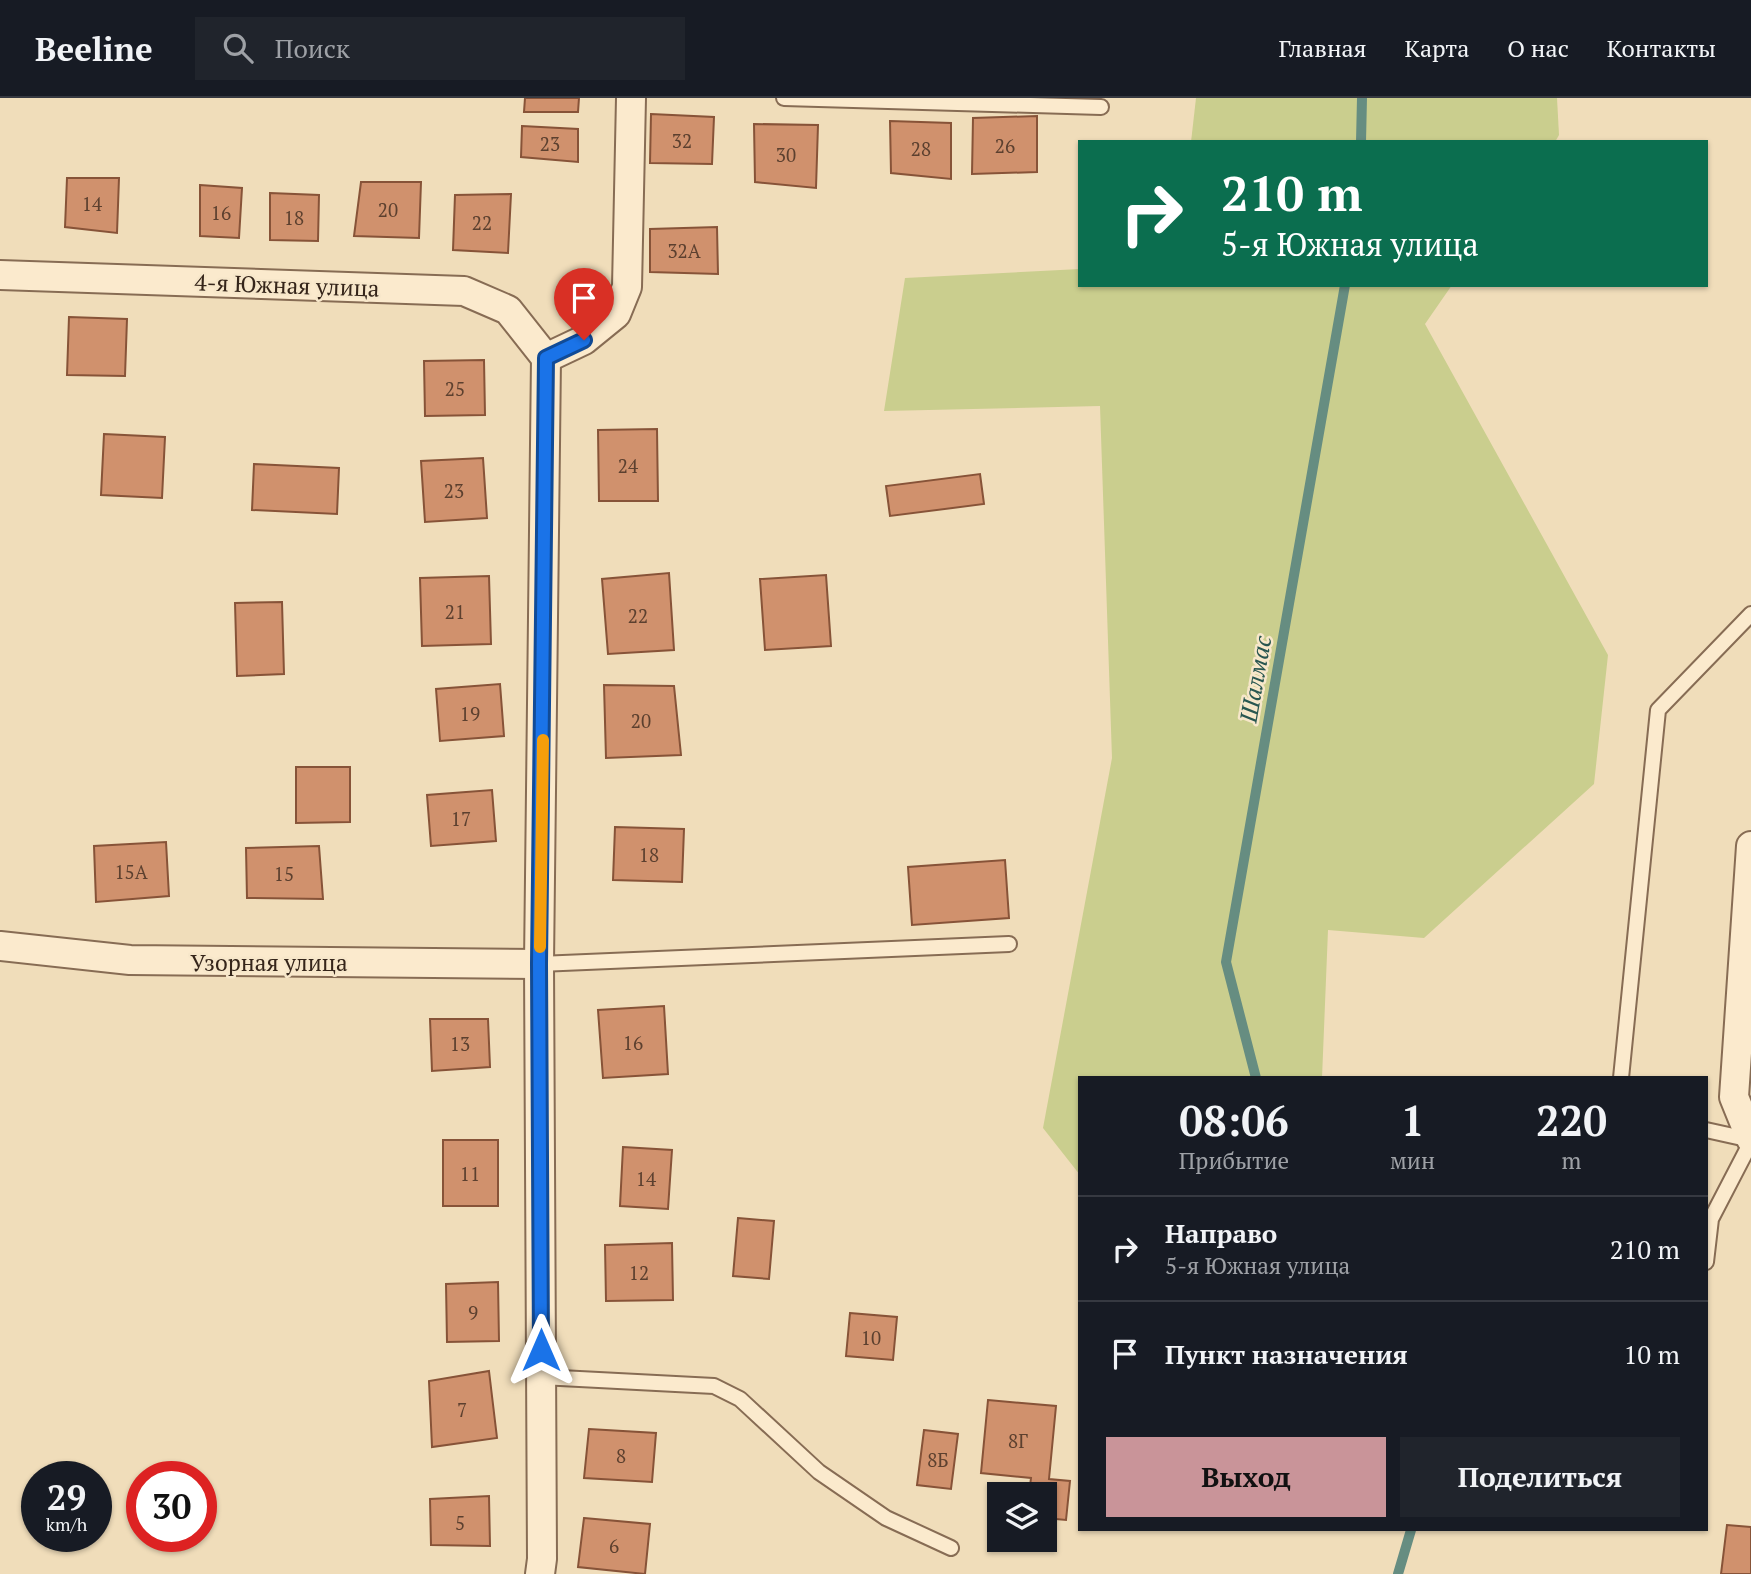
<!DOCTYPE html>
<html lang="ru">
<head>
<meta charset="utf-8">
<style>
	body { margin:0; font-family:"PT Serif",serif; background:#20242c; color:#f1f3f6; height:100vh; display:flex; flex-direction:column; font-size:26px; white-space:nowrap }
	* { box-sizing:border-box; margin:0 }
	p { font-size:23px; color:#9ea1a6 }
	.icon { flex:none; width:38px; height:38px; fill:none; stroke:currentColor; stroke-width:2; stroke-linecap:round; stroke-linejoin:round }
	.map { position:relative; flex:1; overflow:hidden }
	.sheet { position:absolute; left:1078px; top:978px; width:630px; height:455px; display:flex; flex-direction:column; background:#171b24; border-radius:0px; box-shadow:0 2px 5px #0004 }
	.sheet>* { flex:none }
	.top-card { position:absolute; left:1078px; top:42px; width:630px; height:147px; border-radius:0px; box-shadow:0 2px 5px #0004; background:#0b6e4f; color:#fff; overflow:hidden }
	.tools { position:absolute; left:987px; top:1384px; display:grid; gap:14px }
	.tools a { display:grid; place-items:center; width:70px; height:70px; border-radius:0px; background:#171b24; box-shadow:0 2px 5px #0004; font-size:35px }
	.speed { position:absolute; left:21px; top:1363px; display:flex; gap:14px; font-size:35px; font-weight:700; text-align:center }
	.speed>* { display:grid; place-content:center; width:91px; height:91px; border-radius:50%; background:#171b24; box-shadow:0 2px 5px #0004; line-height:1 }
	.speed small { font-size:18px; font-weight:400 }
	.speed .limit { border:10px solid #d22; background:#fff; color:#111 }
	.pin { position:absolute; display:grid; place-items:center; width:60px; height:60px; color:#fff; margin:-72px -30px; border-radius:50% 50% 50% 0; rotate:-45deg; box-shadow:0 0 7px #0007 }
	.pin .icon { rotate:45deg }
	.me { position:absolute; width:77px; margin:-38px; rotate:0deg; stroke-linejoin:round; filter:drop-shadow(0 0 5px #0008) }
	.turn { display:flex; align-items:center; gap:24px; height:147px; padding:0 28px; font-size:32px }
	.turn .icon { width:91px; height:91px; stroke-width:2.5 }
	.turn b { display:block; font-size:49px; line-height:60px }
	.eta { display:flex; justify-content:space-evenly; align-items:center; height:119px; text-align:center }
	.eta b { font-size:42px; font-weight:800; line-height:49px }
	.button { display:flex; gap:14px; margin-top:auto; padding:14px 28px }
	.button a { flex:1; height:80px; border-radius:0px; background:#c99499; color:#111; font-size:28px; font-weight:800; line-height:80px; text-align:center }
	.button a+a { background:#20242c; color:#f1f3f6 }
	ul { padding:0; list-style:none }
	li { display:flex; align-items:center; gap:21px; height:105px; padding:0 28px; border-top:2px solid #363941 }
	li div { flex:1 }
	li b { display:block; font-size:26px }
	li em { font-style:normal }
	header { display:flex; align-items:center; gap:42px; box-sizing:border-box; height:98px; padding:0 35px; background:#171b24; border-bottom:2px solid #363941 }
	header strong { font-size:33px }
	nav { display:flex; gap:38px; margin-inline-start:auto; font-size:24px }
	.search { width:490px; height:63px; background:#20242c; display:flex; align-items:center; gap:18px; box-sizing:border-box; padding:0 24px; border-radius:0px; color:#9ea1a6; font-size:26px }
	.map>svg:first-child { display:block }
	.green { fill:#cace8e }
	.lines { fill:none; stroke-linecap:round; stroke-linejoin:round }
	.stream { stroke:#668d81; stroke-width:10 }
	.building { fill:#d0916d; stroke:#875338; stroke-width:2 }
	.service-casing { stroke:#876c54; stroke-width:18 }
	.minor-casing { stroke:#876c54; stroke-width:32 }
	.service { stroke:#fbeacd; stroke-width:14 }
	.minor { stroke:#fbeacd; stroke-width:28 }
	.route-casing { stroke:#114b97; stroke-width:18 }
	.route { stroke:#1a73e8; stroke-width:12 }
	.slow { stroke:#f59e0b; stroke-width:12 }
	.labels { text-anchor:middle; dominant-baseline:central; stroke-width:5; stroke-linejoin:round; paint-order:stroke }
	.number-label { font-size:19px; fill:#5c402f }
	.street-label { font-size:23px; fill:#35251a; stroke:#f7e7ca }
	.water-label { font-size:24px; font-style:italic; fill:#285650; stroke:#f7e7ca }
</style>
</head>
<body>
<header>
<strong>Beeline</strong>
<div class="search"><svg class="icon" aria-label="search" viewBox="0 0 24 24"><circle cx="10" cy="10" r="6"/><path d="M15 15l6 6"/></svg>Поиск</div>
<nav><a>Главная</a><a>Карта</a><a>О нас</a><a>Контакты</a></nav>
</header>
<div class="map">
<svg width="1751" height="1476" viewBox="0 0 1751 1476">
	<rect width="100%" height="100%" fill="#f0ddba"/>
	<g class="green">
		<path d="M 1196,0 L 1557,0 L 1559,37 L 1555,44 L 1191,44 Z"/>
		<path d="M 1080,171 L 1080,187 L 1452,187 L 1425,226 L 1608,557 L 1594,686 L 1424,840 L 1328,832 L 1322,980 L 1080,980 L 1080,1077 L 1043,1030 L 1112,660 L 1100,308 L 884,313 L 905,180 Z"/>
	</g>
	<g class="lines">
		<g class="stream">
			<path d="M 1361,44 L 1362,0"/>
			<path d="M 1256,980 L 1226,864 L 1345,187"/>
			<path d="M 1398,1476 L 1411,1432"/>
		</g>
	</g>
	<g class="building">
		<path d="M 525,0 L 579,0 L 578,14 L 524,14 Z"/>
		<path d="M 651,16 L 714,19 L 712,66 L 650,65 Z"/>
		<path d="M 1037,18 L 1037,74 L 972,76 L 973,20 Z"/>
		<path d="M 890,23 L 951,25 L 951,81 L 891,75 Z"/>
		<path d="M 754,26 L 818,27 L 816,90 L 755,84 Z"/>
		<path d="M 522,28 L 578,31 L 578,64 L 521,59 Z"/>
		<path d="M 67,80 L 119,80 L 117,135 L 65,129 Z"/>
		<path d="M 361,84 L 421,84 L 419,140 L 354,138 Z"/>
		<path d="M 200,87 L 242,90 L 239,140 L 200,138 Z"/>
		<path d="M 270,95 L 319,97 L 318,143 L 270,142 Z"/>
		<path d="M 511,96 L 508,155 L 453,152 L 455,97 Z"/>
		<path d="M 717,129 L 718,176 L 650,174 L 650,131 Z"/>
		<path d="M 69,219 L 127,221 L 125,278 L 67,277 Z"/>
		<path d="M 484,262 L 485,317 L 425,318 L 424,263 Z"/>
		<path d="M 657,331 L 658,403 L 599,403 L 598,332 Z"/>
		<path d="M 104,336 L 165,339 L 162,400 L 101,397 Z"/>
		<path d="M 483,360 L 487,420 L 425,424 L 421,363 Z"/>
		<path d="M 254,366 L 339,370 L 337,416 L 252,412 Z"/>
		<path d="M 980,376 L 984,406 L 890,418 L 886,388 Z"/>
		<path d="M 669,475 L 674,552 L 608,556 L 602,481 Z"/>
		<path d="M 826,477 L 831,548 L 765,552 L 760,481 Z"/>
		<path d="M 489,478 L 491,546 L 422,548 L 420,480 Z"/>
		<path d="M 282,504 L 284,576 L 237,578 L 235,505 Z"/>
		<path d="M 500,586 L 504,638 L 440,643 L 436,591 Z"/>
		<path d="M 604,587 L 674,588 L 681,657 L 606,660 Z"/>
		<path d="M 296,669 L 350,669 L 350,724 L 296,725 Z"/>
		<path d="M 492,692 L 496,743 L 431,748 L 427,697 Z"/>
		<path d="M 615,729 L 684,731 L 682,784 L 613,782 Z"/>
		<path d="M 166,744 L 169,798 L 96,804 L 94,748 Z"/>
		<path d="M 319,748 L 323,801 L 247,800 L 246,750 Z"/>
		<path d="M 1005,762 L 1009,820 L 912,827 L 908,769 Z"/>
		<path d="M 664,908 L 668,976 L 603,980 L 598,912 Z"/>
		<path d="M 430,921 L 488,921 L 490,969 L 432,973 Z"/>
		<rect x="443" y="1042" width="55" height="66"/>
		<path d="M 623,1049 L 672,1052 L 668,1111 L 620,1108 Z"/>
		<path d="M 738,1120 L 774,1123 L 769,1181 L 733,1178 Z"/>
		<path d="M 672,1145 L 673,1202 L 606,1203 L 605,1147 Z"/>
		<path d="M 498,1184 L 499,1243 L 447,1244 L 446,1186 Z"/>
		<path d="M 850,1215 L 897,1219 L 893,1262 L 846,1258 Z"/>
		<path d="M 489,1273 L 497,1340 L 432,1349 L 429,1283 Z"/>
		<path d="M 988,1302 L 1056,1308 L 1049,1381 L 1070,1383 L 1066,1422 L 1045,1420 L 1045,1396 L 1029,1396 L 1031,1380 L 981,1375 Z"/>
		<path d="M 589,1331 L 656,1335 L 652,1384 L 584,1380 Z"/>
		<path d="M 924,1332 L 958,1336 L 951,1391 L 917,1387 Z"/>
		<path d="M 489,1398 L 490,1448 L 431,1447 L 430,1401 Z"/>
		<path d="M 584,1420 L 650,1426 L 645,1476 L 578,1469 Z"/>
		<path d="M 1727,1427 L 1751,1429 L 1751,1476 L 1721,1476 Z"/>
	</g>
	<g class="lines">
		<g class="service-casing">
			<g id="service">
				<path d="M 784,0 L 1101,9"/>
				<path d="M 539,866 L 1009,846"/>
				<path d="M 1621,980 L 1658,612 L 1751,516"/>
				<path d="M 1706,1032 L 1751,1042"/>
				<path d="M 1706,1164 L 1711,1121 L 1751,1044"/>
				<path d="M 541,1279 L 714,1288 L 740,1301 L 819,1374 L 886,1420 L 951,1450"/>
			</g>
		</g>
		<g class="minor-casing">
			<g id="minor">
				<path d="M 0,177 L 464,193 L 508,212 L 546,260"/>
				<path d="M 546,260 L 584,242 L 616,216 L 627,189 L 631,0"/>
				<path d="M 1751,748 L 1734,999 L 1751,1041"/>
				<path d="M 0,848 L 130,862 L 539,866"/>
				<path d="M 540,1476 L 542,1461 L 539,866 L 546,260"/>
			</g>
		</g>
		<use href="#service" class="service"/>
		<use href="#minor" class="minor"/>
	</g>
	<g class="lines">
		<g class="route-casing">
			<path id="route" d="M 541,1252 L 539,866 L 546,260 L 584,242"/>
		</g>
		<use href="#route" class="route"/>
		<path class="slow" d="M 540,849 L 543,642"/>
	</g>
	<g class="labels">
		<g class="number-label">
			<text x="682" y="42">32</text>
			<text x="550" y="45">23</text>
			<text x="1005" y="47">26</text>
			<text x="921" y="50">28</text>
			<text x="786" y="56">30</text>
			<text x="92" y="105">14</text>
			<text x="388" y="111">20</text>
			<text x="221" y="114">16</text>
			<text x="294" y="119">18</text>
			<text x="482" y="124">22</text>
			<text x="684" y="152">32А</text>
			<text x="455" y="290">25</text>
			<text x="628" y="367">24</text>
			<text x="454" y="392">23</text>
			<text x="455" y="513">21</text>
			<text x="638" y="517">22</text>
			<text x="470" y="615">19</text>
			<text x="641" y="622">20</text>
			<text x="461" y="720">17</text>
			<text x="649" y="756">18</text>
			<text x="131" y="773">15А</text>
			<text x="284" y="775">15</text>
			<text x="633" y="944">16</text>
			<text x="460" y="945">13</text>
			<text x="470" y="1075">11</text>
			<text x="646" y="1080">14</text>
			<text x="639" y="1174">12</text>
			<text x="473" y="1214">9</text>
			<text x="871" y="1239">10</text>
			<text x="462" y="1311">7</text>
			<text x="1018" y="1342">8Г</text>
			<text x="621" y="1357">8</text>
			<text x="938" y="1361">8Б</text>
			<text x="460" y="1424">5</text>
			<text x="614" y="1447">6</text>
		</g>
		<g class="street-label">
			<text transform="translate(287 187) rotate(2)">4-я Южная улица</text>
			<text x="269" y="864">Узорная улица</text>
		</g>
		<g class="water-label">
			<text transform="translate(1255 581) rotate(-80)">Шалмас</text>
		</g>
	</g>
</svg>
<div class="tools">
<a><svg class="icon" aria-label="layers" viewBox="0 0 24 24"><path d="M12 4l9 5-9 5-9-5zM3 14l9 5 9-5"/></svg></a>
</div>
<div class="speed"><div>29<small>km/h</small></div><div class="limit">30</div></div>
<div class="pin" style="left:584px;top:242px;background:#d93025"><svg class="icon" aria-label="arrive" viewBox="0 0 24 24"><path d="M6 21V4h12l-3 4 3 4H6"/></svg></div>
<svg class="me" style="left:541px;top:1252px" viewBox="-20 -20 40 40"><path d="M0-17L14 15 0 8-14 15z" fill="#1a73e8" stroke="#fff" stroke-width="4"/></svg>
<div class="top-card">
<div class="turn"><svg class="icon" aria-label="right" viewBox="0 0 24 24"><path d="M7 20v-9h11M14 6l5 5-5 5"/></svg><div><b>210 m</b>5-я Южная улица</div></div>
</div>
<section class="sheet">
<div class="eta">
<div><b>08:06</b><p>Прибытие</p></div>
<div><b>1</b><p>мин</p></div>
<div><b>220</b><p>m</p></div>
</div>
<ul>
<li><svg class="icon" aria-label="right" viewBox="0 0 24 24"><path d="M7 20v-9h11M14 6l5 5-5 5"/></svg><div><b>Направо</b><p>5-я Южная улица</p></div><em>210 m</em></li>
<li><svg class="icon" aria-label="arrive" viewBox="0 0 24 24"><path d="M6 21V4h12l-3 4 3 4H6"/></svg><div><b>Пункт назначения</b></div><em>10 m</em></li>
</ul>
<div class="button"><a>Выход</a><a>Поделиться</a></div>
</section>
</div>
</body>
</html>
